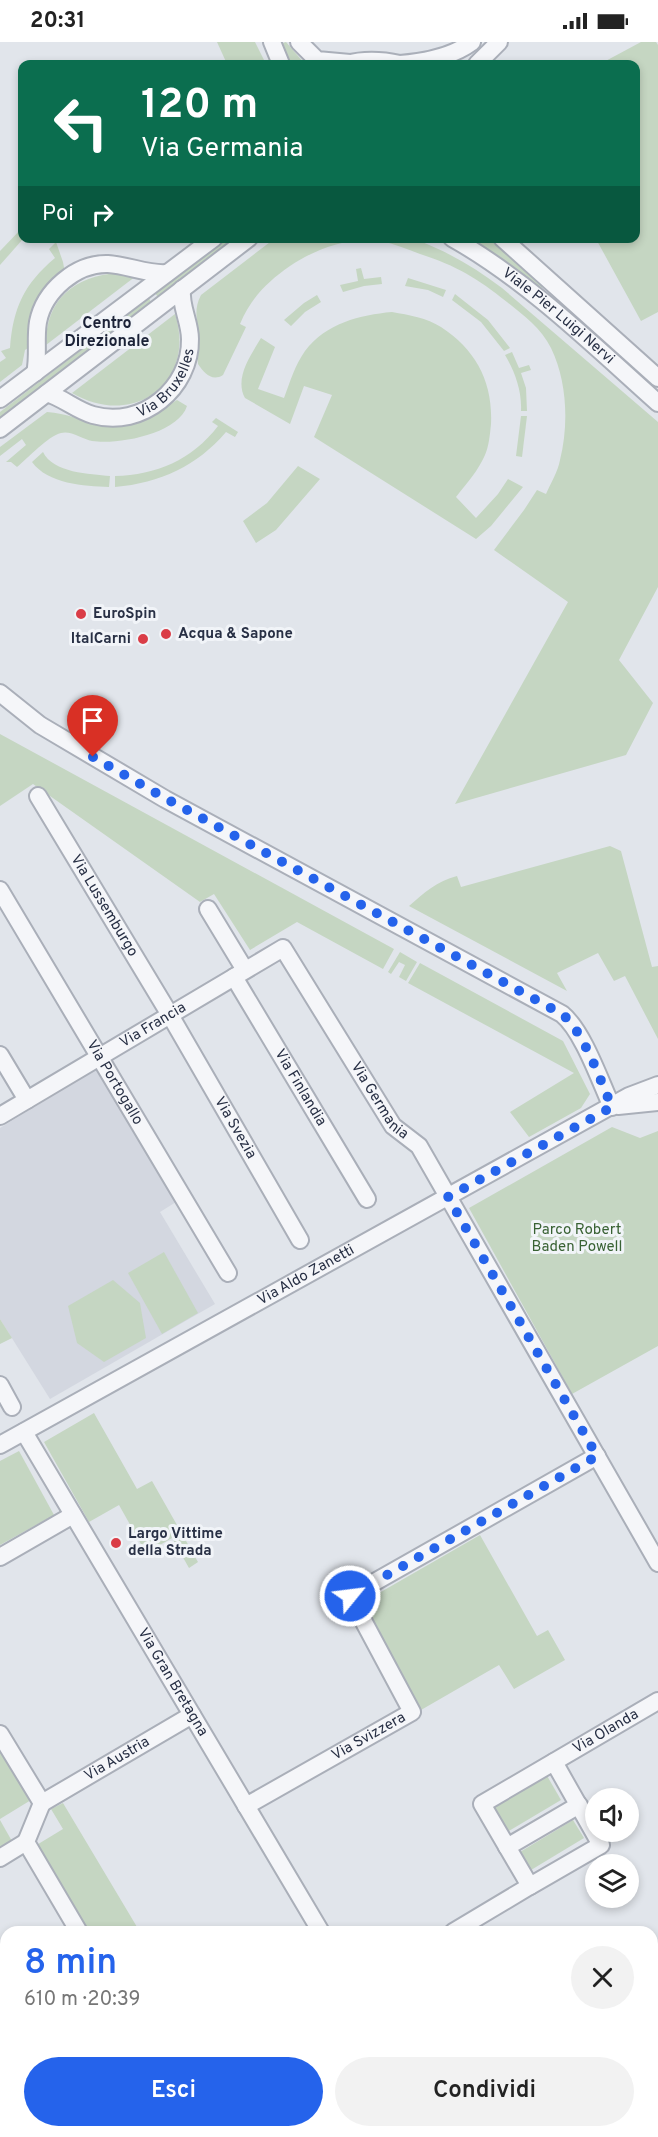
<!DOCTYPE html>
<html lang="it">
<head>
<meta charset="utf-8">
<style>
	body { margin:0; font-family:Overpass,sans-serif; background:#f2f2f2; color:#222; height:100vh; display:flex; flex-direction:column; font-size:22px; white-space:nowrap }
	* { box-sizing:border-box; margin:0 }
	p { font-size:20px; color:#767676 }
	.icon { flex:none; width:33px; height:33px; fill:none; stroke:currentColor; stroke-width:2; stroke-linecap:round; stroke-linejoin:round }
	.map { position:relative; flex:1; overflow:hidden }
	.details { position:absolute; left:0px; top:1884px; width:658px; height:212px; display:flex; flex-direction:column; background:#fff; border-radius:18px 18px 0 0; box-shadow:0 3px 9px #0003 }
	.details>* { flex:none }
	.guide { position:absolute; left:18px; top:18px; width:622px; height:183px; border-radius:12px; box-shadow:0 3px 9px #0003; background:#0b6e4f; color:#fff; overflow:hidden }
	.buttons { position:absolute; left:585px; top:1746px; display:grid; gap:12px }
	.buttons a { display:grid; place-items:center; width:54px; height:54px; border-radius:50%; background:#fff; box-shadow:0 3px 9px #0003; font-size:30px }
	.pin { position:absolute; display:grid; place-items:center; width:51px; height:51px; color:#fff; margin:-62px -26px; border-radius:50% 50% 50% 0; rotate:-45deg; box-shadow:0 0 6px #0007 }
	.pin .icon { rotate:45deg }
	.me { position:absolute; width:66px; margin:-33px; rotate:61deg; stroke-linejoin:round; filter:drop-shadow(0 0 4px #0008) }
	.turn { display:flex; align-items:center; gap:21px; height:126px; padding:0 24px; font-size:27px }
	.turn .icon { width:78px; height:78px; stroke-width:2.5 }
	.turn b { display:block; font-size:42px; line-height:51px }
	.then { display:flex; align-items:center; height:57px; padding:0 24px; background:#0003; gap:12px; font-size:22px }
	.round { display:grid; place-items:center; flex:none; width:63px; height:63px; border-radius:32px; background:#f2f2f2 }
	.overview { display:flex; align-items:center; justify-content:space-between; height:102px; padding:0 24px }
	h1 { font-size:36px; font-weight:600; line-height:45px; color:#2563eb }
	.button { display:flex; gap:12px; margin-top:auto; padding:12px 24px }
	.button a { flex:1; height:69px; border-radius:36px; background:#2563eb; color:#fff; font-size:24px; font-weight:600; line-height:69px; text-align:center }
	.button a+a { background:#f2f2f2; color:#222 }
	.status { display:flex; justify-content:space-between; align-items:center; height:42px; padding:0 30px; background:#fff; direction:ltr }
	.status svg { height:16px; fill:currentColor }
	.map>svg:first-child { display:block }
	.built { fill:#d3d7e0 }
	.green { fill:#c5d6c2 }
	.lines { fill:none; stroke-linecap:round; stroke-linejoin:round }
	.minor-casing { stroke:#aaafb9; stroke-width:20 }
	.minor { stroke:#f5f6f9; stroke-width:16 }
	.route { stroke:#2563eb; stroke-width:10; stroke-dasharray:0 18 }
	.poi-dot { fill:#da3d47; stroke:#f1f4f8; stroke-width:2 }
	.labels { text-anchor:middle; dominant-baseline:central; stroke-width:6; stroke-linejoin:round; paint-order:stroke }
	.street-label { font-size:15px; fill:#283045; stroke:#f1f4f8 }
	.poi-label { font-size:15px; font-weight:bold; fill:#283045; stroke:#f1f4f8; text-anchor:start }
	.park-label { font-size:15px; fill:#396234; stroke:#f1f4f8 }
	.neighbourhood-label { font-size:16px; font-weight:bold; fill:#1a2136; stroke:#f1f4f8 }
</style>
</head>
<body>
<div class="status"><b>20:31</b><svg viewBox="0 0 49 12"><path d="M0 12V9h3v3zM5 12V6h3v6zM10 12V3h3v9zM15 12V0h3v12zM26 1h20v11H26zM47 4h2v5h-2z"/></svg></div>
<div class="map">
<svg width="658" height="2095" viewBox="0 0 658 2095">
	<rect width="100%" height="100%" fill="#e1e5eb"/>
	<path class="built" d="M 96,1027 L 176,1160 L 160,1170 L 215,1262 L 50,1357 L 0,1277 L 0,1086 Z"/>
	<g class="green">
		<path d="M 217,0 L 255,0 L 266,22 L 227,22 Z"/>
		<path d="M 286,0 L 305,22 L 290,22 L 283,1 Z"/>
		<path d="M 641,0 L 656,0 L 658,3 L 658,270 L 641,279 L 596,197 L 636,196 L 636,22 L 600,22 Z"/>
		<path d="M 22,186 L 23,197 L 0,223 L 0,209 Z"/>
		<path d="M 226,197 L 234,197 L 158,255 L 155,251 Z"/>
		<path d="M 274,197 L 414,197 C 447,209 474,225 502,246 L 658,380 L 658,545 L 619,618 L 653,661 L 626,713 L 455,762 L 568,560 L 494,508 L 524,468 L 537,448 L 546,452 C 551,441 558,429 560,418 C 569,382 567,339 551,306 C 541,286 524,274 507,260 C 477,236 457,224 420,212 C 407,207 394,202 381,199 C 350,194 315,207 290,224 C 267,240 251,256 240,282 L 246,285 L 223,333 C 212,340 204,331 198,322 C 197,315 199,309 199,302 C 199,285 192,269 201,253 Z"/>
		<path d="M 473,197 L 491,197 L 544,243 L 539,249 Z"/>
		<path d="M 56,200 L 63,220 L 65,231 L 29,291 L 28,306 L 25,308 L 22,323 L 0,340 L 0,320 L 6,316 L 1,309 L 10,306 C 13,266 24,242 55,216 L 49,207 Z"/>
		<path d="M 361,226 L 364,237 L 381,235 L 382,242 L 364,244 L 343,250 L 340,243 L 358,239 L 356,227 Z"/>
		<path d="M 118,231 L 136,234 L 46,303 C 45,257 75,234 118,231 Z"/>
		<path d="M 408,236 L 446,248 L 443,255 L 428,248 L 405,244 Z"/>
		<path d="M 455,252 L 488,278 L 510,306 L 504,309 L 481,280 L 452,258 Z"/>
		<path d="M 317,253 L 321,260 L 305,270 L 291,284 L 284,278 L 304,261 Z"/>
		<path d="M 149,256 L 151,260 L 0,376 L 0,370 Z"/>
		<path d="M 392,270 C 409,273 427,276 441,285 C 476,308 493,340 491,382 C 490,392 489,404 485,413 C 478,429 467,441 456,455 L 476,476 L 498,452 L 508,437 L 523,445 L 491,484 L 476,497 L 314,395 L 332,353 L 304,344 L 290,382 L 245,356 C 234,336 251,313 261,296 L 275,305 L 258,347 L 284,356 C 290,340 295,323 305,309 C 326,281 360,273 392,270 Z"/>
		<path d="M 175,272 C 197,341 133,387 72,351 Z"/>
		<path d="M 512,310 L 519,326 L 529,323 L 531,328 L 521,331 L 526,346 L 527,369 L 521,369 C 522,349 515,330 505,313 Z"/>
		<path d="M 177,358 L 187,364 C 178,392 118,403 92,399 C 83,397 70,388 61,391 C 48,394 28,416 17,425 L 11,420 L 6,420 L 26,403 L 22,397 L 0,414 L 0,405 L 47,370 C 66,371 83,379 102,383 C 130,389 155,372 177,358 Z"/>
		<path d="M 521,374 L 527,374 L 522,415 L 516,414 Z"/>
		<path d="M 216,376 L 238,390 L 235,395 L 226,390 C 197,424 160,441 115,445 L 115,434 C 156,433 192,418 218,384 L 212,380 Z"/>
		<path d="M 43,410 C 53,431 90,432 110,434 L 109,445 C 84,444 48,442 32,420 Z"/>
		<path d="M 298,424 L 320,437 L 276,488 L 256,501 L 243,479 L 267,461 Z"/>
		<path d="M 0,692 L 394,907 L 383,927 L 297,880 L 250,908 L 214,852 L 200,860 L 33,742 L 0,764 Z"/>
		<path d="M 610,804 L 621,809 L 652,925 L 658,924 L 658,997 L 625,934 L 614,939 L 598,911 L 557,931 L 567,949 L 409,864 C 424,851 437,839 457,834 L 461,845 Z"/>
		<path d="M 400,910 L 417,920 L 406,939 L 399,935 L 405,923 L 399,920 L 391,932 L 388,930 Z"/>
		<path d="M 420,921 L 563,999 L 590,1052 L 581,1066 L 529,1095 L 510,1070 L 574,1031 L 408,941 Z"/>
		<path d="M 612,1085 L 640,1096 L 658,1089 L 658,1304 L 572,1352 L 469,1166 Z"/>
		<path d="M 164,1210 L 198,1271 L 162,1292 L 128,1231 Z"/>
		<path d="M 113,1238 L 140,1261 L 146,1296 L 104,1320 L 77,1301 L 68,1264 Z"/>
		<path d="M 0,1277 L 12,1296 L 0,1302 Z"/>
		<path d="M 94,1371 L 137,1447 L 152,1439 L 198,1520 L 189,1526 L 172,1496 L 146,1511 L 119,1463 L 89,1480 L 44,1400 Z"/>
		<path d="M 19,1409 L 54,1473 L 0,1503 L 0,1419 Z"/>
		<path d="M 480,1493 L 537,1594 L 548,1588 L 565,1618 L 514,1647 L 499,1623 L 421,1668 L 360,1562 Z"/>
		<path d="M 0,1707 L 31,1758 L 0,1777 Z"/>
		<path d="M 546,1732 L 561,1758 L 507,1790 L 492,1765 Z"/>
		<path d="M 63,1761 L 140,1890 L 87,1890 L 35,1804 L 63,1787 L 51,1767 Z"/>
		<path d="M 0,1778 L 13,1801 L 0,1809 Z"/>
		<path d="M 573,1778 L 584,1796 L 531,1828 L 520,1810 Z"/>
		<path d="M 658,1937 L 658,2025 L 653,2028 L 653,1940 Z"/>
		<path d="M 653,2071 L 658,2080 L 658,2095 L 254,2095 L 251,2090 L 652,2090 Z"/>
		<path d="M 6,2086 L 6,2090 L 193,2090 L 184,2095 L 0,2095 L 0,2090 Z"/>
	</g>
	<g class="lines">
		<g class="minor-casing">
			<g id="minor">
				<path d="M 272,0 L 281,22"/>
				<path d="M 299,0 L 317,18 L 350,21"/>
				<path d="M 347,22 C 365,17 381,18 400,22"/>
				<path d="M 400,22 C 425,20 452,15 472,0"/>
				<path d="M 477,22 L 499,0"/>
				<path id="s1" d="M 452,196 C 527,238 594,304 658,361"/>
				<path d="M 502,196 L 658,336"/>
				<path d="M 35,331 C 39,315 35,297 38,280 C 44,249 76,221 108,222 C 127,223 150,233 167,231"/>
				<path id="s2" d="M 47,351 C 63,356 76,368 93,373 C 142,387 191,346 190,297 C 190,280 180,264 182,247"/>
				<path d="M 0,357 L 214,196"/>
				<path d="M 0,387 L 249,196"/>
				<path d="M 0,651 L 40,683 L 165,757 L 562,972 C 583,989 600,1039 612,1065"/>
				<path id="s3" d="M 38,754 L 170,973 L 300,1198"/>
				<path id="s4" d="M 0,848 L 228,1231"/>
				<path d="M 208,867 L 245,928"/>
				<path id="s5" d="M 234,935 L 367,1157"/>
				<path d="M 0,1013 L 27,1058"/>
				<path d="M 618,1064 L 658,1060"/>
				<path id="s6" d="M 0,1074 L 283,906 L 393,1084 L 419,1104 L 658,1521"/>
				<path d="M 0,1343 L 12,1365"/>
				<path id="s7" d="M 24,1390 L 321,1890"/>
				<path id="s8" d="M 0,1403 L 629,1054 L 658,1043"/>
				<path d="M 0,1515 L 73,1473"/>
				<path d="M 0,1692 L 42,1761 L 26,1800 L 79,1890"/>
				<path id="s9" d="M 42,1761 L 192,1673"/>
				<path id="s10" d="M 246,1764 L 412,1670 L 350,1554 L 597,1414"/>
				<path d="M 507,1805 L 579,1763"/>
				<path d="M 0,1816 L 26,1800"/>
				<path d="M 530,1844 L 601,1803 L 554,1720"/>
				<path id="s11" d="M 453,1890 L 530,1844 L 482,1762 L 658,1659"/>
				<path d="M 652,2042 L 658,2038"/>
				<path d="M 652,2056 L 658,2065"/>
			</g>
		</g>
		<use href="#minor" class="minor"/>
	</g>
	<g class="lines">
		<path class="route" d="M 93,715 L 165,756 L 562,972 C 584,990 600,1038 612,1065 L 448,1155 L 597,1414 L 350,1554"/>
	</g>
	<g class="poi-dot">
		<circle cx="81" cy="572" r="6"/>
		<circle cx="166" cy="592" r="6"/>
		<circle cx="143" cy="597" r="6"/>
		<circle cx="116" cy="1501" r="6"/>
	</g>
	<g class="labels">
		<g class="street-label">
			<text stroke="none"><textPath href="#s1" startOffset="132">Viale Pier Luigi Nervi</textPath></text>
			<text stroke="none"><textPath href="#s2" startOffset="140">Via Bruxelles</textPath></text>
			<text stroke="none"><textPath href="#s3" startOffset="128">Via Lussemburgo</textPath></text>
			<text stroke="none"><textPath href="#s6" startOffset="178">Via Francia</textPath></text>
			<text stroke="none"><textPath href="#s4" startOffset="224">Via Portogallo</textPath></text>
			<text stroke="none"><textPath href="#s5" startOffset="129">Via Finlandia</textPath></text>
			<text stroke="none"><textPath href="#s6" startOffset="510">Via Germania</textPath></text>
			<text stroke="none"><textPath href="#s3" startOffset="386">Via Svezia</textPath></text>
			<text stroke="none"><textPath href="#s8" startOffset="350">Via Aldo Zanetti</textPath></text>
			<text stroke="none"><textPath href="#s7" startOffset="291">Via Gran Bretagna</textPath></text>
			<text stroke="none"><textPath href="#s11" startOffset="328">Via Olanda</textPath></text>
			<text stroke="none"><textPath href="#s10" startOffset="141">Via Svizzera</textPath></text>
			<text stroke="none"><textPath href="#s9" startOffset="87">Via Austria</textPath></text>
		</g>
		<g class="poi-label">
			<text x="93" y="572">EuroSpin</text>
			<text x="178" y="592">Acqua &amp; Sapone</text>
			<text x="131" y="597" text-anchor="end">ItalCarni</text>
			<text x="128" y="1492">Largo Vittime<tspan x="128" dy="17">della Strada</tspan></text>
		</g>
		<g class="park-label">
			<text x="577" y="1188">Parco Robert<tspan x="577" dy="17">Baden Powell</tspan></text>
		</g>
		<g class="neighbourhood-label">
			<text x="107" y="282">Centro<tspan x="107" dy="18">Direzionale</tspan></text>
		</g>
	</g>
</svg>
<div class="buttons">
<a><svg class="icon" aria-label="sound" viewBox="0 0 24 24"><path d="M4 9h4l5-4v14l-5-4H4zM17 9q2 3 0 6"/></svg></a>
<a><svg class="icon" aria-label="layers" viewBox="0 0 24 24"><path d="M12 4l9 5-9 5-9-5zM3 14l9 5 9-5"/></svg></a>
</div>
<div class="pin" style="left:93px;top:715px;background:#d93025"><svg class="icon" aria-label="arrive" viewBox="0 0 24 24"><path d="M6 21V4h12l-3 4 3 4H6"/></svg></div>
<svg class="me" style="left:350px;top:1554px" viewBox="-20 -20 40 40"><circle r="17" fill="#2563eb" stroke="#fff" stroke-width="3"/><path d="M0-11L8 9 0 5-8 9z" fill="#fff"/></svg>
<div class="guide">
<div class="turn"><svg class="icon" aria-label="left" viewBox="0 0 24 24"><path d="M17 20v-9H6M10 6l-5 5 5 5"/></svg><div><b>120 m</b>Via Germania</div></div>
<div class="then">Poi<svg class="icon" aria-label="right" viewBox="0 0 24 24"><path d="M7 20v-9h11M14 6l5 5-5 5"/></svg></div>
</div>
<section class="details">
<div class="overview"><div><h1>8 min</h1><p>610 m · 20:39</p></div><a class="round"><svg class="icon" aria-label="close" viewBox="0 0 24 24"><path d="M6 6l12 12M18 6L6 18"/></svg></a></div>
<div class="button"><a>Esci</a><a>Condividi</a></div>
</section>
</div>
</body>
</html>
